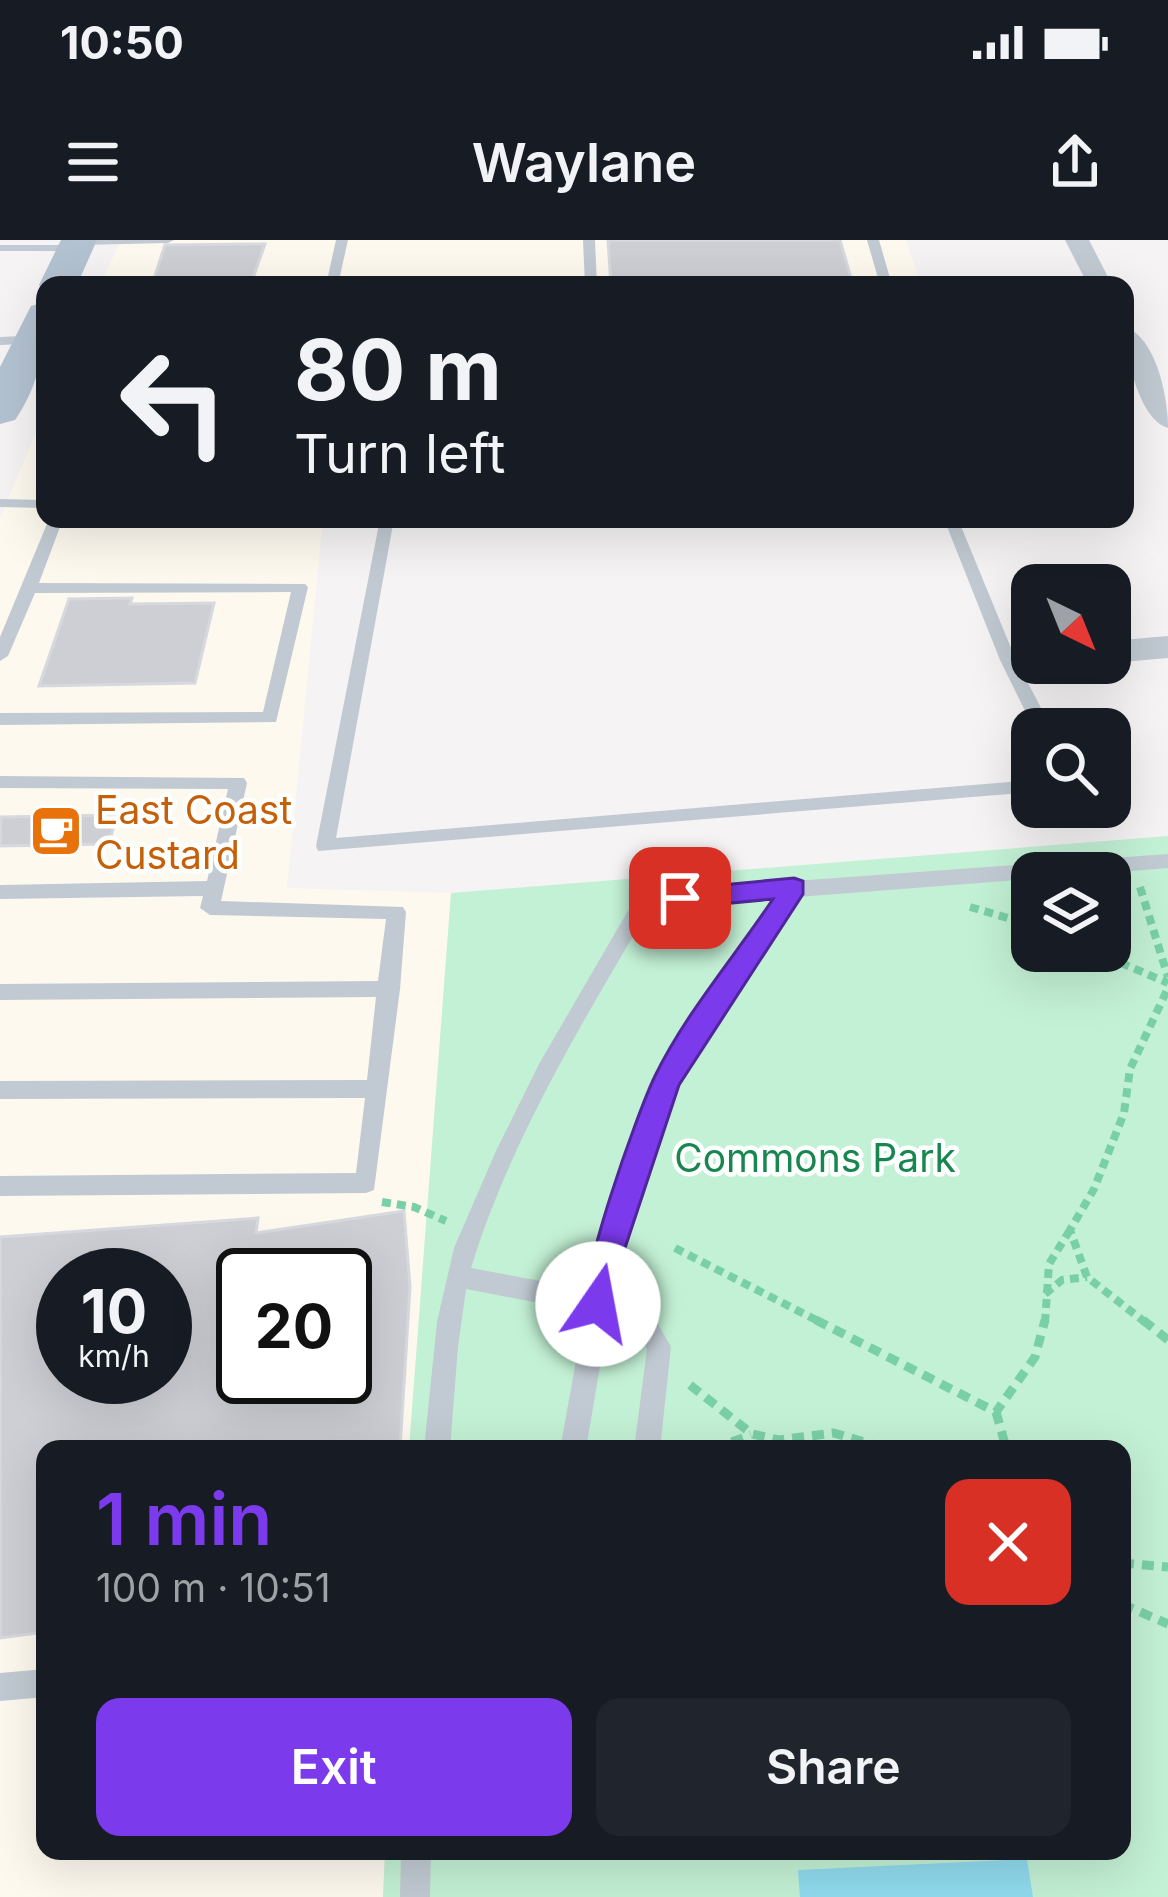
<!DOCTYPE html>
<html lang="en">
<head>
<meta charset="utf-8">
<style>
	body { margin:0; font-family:Inter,sans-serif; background:#20242c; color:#f1f3f6; height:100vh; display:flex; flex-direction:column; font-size:45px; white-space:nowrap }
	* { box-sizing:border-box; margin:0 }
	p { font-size:39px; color:#9ea1a6 }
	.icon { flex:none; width:66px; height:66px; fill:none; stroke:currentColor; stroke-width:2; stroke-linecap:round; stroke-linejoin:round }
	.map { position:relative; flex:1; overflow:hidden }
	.drawer { position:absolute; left:36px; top:1200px; width:1095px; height:420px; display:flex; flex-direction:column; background:#171b24; border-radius:24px; box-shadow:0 12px 48px #0002 }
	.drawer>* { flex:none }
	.guide { position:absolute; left:36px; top:36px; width:1098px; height:252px; border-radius:24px; box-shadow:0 12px 48px #0002; background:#171b24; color:#f1f3f6; overflow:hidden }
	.needle { width:78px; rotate:137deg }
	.tools { position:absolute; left:1011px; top:324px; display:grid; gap:24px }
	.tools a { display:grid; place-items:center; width:120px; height:120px; border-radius:24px; background:#171b24; box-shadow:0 12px 48px #0002; font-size:60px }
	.speed { position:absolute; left:36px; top:1008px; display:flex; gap:24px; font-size:60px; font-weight:700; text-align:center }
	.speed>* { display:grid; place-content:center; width:156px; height:156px; border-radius:50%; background:#171b24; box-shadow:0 12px 48px #0002; line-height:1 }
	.speed small { font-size:30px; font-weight:400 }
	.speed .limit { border:6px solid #111; border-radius:18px; background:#fff; color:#111 }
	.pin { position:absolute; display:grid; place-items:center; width:102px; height:102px; color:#fff; margin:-51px; border-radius:24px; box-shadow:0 6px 18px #0006 }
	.me { position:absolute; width:132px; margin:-66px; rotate:12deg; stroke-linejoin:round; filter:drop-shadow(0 0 9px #0008) }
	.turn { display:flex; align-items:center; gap:42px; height:252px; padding:0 60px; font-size:54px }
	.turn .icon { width:156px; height:156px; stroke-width:2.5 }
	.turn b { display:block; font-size:84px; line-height:102px }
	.round { display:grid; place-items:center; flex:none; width:126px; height:126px; border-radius:24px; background:#20242c }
	.overview { display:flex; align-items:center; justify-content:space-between; height:204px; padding:0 60px }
	h1 { font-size:72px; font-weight:600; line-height:90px; color:#7c3aed }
	.cta { display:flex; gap:24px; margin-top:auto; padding:24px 60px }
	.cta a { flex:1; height:138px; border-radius:24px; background:#7c3aed; color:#fff; font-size:48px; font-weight:600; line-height:138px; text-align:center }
	.cta a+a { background:#20242c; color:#f1f3f6 }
	.status { display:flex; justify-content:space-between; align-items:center; height:84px; padding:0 60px; background:#171b24; direction:ltr }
	.status svg { height:33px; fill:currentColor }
	header { display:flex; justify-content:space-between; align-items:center; height:156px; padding:0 60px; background:#171b24; font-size:54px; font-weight:600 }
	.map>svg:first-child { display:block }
	.commercial { fill:#fdf9ef; fill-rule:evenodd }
	.green { fill:#c3f1d5; fill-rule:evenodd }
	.water { fill:#90daee }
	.building { fill:#cdcfd5; stroke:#d7d9de; stroke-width:3; fill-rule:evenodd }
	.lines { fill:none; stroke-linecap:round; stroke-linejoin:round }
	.path-far1 { stroke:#7ad0a6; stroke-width:8; stroke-dasharray:9 6; stroke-linecap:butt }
	.path { stroke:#7ad0a6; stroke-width:9; stroke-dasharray:12 8; stroke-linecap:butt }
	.lane { fill:#c1cad2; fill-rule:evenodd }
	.street { fill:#c1cad2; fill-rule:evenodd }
	.primary { fill:#b3c2d1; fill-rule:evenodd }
	.route { fill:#7c3aed; stroke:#51269a; stroke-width:3 }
	.labels { text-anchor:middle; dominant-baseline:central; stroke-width:9; stroke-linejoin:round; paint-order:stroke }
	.food-label { font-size:39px; fill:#c56008; stroke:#fff; text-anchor:start }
	.park-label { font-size:39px; fill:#17864f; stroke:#fff }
</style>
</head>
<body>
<div class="status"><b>10:50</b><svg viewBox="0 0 49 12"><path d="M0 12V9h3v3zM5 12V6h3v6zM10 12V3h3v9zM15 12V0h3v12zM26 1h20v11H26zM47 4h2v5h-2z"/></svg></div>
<header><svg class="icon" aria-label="menu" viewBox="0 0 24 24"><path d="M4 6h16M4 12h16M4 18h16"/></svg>Waylane<svg class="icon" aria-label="share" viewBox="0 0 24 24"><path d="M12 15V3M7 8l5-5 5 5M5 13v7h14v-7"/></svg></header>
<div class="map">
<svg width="1168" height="1657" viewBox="0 0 1168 1657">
	<rect width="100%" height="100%" fill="#f5f3f3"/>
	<g class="commercial">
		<path d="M 121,0 L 906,0 L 921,45 L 100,45 Z"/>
		<path d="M 45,171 L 45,279 L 323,279 L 287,648 L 451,653 L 409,1209 L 45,1209 L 45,1611 L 385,1611 L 383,1657 L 0,1657 L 0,278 ZM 63,1035 L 165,1035 L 165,1137 L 63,1137 ZM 243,1035 L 345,1035 L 345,1137 L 243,1137 Z"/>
	</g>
	<path class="green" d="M 1168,596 L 1168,1657 L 383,1657 L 385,1611 L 1122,1611 L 1122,1209 L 409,1209 L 451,653 ZM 1032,633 L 1110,633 L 1110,711 L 1032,711 Z"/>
	<path class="water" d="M 1027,1619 L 1033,1657 L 800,1657 L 798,1630 Z"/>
	<g class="building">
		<path d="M 608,0 L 840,0 L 853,45 L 611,45 Z"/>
		<path d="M 265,4 L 253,38 L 154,39 L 165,5 Z"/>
		<path d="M 132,358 L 130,364 L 214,363 L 195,443 L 39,446 L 69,359 Z"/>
		<path d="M 117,575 L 109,604 L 0,606 L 1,577 Z"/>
		<path d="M 404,971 L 410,1047 L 400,1209 L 45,1209 L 45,1392 L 0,1398 L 0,997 L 258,978 L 256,993 ZM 63,1035 L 165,1035 L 165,1137 L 63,1137 ZM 243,1035 L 345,1035 L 345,1137 L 243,1137 Z"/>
	</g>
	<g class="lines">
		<g class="path-far1">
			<path d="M 1140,647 L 1168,737"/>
			<path d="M 970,667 L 1032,685"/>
			<path d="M 1093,711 L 1168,743"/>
			<path d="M 382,962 L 414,967 L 446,981"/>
			<path d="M 675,1008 L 822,1083"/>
			<path d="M 1045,1054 L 1062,1040 L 1087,1037"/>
			<path d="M 1045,1083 L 1049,1024 L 1070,990"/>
			<path d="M 1146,1083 L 1087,1037 L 1070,990 L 1094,949 L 1124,873 L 1130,829 L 1168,748"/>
		</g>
		<g class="path">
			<path d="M 816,1080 L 996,1172 L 1035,1117 L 1045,1080"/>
			<path d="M 1143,1080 L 1168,1100"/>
			<path d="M 690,1145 L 752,1194 L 779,1200 L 834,1193 L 888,1209"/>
			<path d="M 996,1172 L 1005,1204"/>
			<path d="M 713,1209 L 751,1195"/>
			<path d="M 997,1209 L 1005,1204 L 1022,1209"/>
			<path d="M 1122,1323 L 1168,1327"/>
			<path d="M 1122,1364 L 1168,1384"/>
		</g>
		<g class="lane">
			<path d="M 75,0 L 174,0 L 168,3 L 80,5 L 82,8 L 76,11 L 0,11 L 0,5 L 75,5 Z"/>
			<path d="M 336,0 L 348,0 L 338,45 L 326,45 Z"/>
			<path d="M 583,0 L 595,0 L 597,45 L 585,45 Z"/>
			<path d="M 867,0 L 879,0 L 892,45 L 880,45 Z"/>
			<path d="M 45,95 L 45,103 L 0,105 L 0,97 Z"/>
			<path d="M 0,259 L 45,260 L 45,268 L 0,267 Z"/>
			<path d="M 49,279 L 63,279 L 39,343 L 305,344 L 308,347 L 276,482 L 0,485 L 0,473 L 263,472 L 291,352 L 35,353 L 8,416 L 0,421 L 0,397 Z"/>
			<path d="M 380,279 L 394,279 L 336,598 L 1032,540 L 1032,552 L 318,611 L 316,606 Z"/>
			<path d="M 944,279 L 958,279 L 1016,420 L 1052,489 L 1034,489 L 1000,420 Z"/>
			<path d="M 0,536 L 244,538 L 247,543 L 221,661 L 403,667 L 406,672 L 400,749 L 374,950 L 366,953 L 0,956 L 0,936 L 356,933 L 365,858 L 0,859 L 0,841 L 367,840 L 376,757 L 0,760 L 0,744 L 378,741 L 386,679 L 210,675 L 200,668 L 203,656 L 0,659 L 0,645 L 207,641 L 228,549 L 0,548 Z"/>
			<path d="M 1168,614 L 1168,628 L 1106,633 L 1032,633 L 1032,639 L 798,657 L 675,843 L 619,1016 L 671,1107 L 660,1209 L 634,1209 L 647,1109 L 613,1050 L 586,1209 L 560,1209 L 585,1072 L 466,1049 L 458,1107 L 450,1209 L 424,1209 L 437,1082 L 454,1008 L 496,911 L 539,824 L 636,657 L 794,641 ZM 776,659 L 655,840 L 595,1017 L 589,1050 L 471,1028 C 510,901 582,783 649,669 Z"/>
			<path d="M 45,1429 L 45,1457 L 0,1461 L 0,1433 Z"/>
			<path d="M 401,1611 L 431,1611 L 430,1657 L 400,1657 Z"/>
		</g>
		<g class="street">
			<path d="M 1065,0 L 1089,0 L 1112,45 L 1088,45 Z"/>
			<path d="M 1125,87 C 1157,98 1168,159 1168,188 C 1139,180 1125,114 1125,87 Z"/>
			<path d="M 1168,396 L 1168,418 L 1110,423 L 1110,401 Z"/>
		</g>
		<g class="primary">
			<path d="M 61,0 L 97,0 L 77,45 L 45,45 L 45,53 L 39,45 Z"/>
			<path d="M 45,62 C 45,107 41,142 15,180 L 0,184 L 0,127 L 31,66 Z"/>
		</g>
	</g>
	<path class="route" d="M 794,638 L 803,641 L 803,654 L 679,845 L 622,1017 L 609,1074 L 598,1078 L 587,1074 C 575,1046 638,871 655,836 C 685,774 735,716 773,659 L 680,668 L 668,658 L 680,649 Z"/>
	<defs>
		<g id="cafe-square" transform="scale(2.7)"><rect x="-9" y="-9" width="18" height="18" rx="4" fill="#e8710a" stroke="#fff"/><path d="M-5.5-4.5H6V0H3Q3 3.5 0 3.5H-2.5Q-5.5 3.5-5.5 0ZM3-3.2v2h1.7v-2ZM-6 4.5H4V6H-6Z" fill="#fff"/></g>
	</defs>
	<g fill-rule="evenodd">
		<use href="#cafe-square" x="56" y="591"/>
	</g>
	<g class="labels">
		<g class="food-label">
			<text x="95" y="569">East Coast<tspan x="95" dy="45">Custard</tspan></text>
		</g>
		<g class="park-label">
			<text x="815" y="917">Commons Park</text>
		</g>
	</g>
</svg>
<div class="tools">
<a><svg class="needle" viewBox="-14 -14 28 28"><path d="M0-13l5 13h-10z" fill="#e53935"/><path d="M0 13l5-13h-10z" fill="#9ea1a6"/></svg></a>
<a><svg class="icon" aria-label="search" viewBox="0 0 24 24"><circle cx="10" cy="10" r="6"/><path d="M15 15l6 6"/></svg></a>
<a><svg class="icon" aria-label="layers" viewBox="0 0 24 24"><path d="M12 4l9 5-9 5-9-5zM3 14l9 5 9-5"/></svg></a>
</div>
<div class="speed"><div>10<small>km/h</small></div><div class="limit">20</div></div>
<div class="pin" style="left:680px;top:658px;background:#d93025"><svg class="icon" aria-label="arrive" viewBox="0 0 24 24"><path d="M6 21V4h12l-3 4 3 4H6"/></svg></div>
<svg class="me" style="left:598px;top:1064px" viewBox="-20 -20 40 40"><circle r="19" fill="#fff"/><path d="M0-13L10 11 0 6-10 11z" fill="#7c3aed"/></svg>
<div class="guide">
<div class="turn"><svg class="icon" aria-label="left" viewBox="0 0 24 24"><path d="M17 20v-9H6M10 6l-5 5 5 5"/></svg><div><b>80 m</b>Turn left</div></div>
</div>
<section class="drawer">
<div class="overview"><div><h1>1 min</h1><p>100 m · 10:51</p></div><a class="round" style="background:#d93025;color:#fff"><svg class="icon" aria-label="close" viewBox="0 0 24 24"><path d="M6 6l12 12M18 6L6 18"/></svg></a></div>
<div class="cta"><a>Exit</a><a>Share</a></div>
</section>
</div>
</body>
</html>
